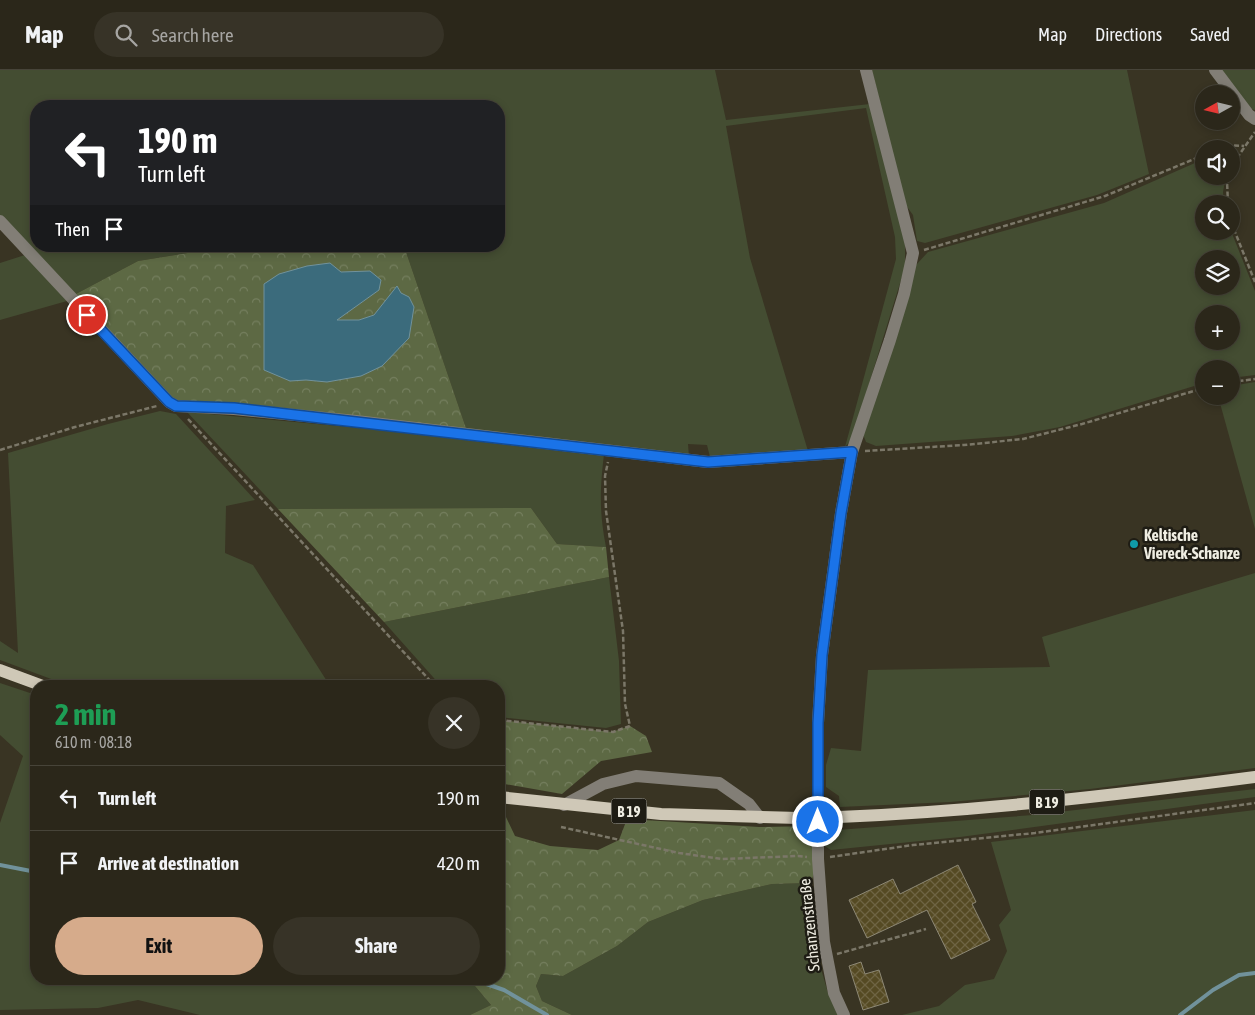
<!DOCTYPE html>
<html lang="en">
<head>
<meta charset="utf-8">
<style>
	body { margin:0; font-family:"Asap Condensed",sans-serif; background:#373327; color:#f1f3f6; height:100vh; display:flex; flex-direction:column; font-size:19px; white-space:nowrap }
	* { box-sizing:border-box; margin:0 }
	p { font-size:16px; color:#a6a5a2 }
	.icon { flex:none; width:28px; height:28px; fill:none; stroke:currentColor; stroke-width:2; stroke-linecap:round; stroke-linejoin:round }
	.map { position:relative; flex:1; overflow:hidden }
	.sheet { position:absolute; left:30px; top:610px; width:475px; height:305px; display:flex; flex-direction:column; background:#2b271a; border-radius:20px; box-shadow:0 2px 8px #0003,0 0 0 1px #474439 }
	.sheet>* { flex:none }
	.top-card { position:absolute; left:30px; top:30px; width:475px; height:152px; border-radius:20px; box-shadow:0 2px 8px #0003,0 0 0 1px #474439; background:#202124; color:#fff; overflow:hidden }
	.needle { width:32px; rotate:262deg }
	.fabs { position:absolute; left:1195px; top:15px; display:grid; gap:10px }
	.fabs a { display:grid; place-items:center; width:45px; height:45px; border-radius:50%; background:#2b271a; box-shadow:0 2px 8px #0003,0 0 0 1px #474439; font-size:25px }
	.pin { position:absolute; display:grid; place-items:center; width:42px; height:42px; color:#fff; margin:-21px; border:2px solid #fff; border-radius:50%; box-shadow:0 1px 5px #0007 }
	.me { position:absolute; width:55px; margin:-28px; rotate:0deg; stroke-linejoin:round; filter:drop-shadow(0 0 4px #0008) }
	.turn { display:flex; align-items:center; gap:18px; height:105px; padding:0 25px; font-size:22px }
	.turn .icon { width:65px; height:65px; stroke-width:2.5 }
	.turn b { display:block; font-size:35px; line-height:42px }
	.then { display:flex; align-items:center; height:48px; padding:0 25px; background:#0003; gap:10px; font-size:19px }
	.round { display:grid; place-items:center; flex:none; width:52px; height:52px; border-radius:26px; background:#373327 }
	.summary { display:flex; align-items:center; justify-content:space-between; height:85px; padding:0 25px }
	h1 { font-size:30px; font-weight:700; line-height:38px; color:#1e9e55 }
	.cta { display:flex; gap:10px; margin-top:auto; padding:10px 25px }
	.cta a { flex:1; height:58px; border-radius:30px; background:#d6ab8b; color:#111; font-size:20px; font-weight:700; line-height:58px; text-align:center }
	.cta a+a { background:#373327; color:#f1f3f6 }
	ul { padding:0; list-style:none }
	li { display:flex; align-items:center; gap:15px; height:65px; padding:0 25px; border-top:1px solid #474439 }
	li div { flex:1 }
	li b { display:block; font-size:19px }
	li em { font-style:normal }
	header { display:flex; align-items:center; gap:30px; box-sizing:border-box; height:70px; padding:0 25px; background:#2b271a; border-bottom:1px solid #474439 }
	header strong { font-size:24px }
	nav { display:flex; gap:28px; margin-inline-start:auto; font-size:18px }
	.search { width:350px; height:45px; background:#373327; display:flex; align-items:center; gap:12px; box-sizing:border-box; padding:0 18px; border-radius:28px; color:#a6a5a2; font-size:19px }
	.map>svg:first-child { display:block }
	.green { fill:#444d32; fill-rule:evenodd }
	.forest { fill:url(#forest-crowns) }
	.water { fill:#3b6b7c; stroke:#71929b }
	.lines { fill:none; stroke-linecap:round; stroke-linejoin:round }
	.stream { stroke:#71929b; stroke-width:4 }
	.building { fill:url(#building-cross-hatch); stroke:#8d8875 }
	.path { stroke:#7b7768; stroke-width:2.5; stroke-dasharray:5 2.5; stroke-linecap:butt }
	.minor { stroke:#827e76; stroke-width:12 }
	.major { stroke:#cfc8b7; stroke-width:12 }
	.major-bridge { stroke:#cfc8b7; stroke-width:12 }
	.route-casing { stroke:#114b97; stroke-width:12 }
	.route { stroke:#1a73e8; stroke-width:9 }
	.culture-dot { fill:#0f9aa8; stroke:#1e1c14; stroke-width:2 }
	.labels { text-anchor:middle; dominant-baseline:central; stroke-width:5; stroke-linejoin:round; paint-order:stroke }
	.shield { fill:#1e1c14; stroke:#b0aea4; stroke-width:1 }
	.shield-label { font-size:15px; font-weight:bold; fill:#efede2 }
	.poi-label { font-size:16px; font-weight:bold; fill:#efede2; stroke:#1e1c14; text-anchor:start }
	.street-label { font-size:16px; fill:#efede2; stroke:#1e1c14 }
</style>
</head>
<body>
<header>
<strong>Map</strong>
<div class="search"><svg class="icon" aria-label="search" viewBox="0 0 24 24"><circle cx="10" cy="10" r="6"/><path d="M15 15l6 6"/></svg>Search here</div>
<nav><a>Map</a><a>Directions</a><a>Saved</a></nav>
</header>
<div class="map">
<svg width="1255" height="945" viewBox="0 0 1255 945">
	<defs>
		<pattern id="forest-crowns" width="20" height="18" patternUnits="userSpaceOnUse" patternTransform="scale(1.25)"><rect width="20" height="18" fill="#5d6944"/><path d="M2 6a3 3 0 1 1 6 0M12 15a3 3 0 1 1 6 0" fill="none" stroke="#757f5f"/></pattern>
		<pattern id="building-cross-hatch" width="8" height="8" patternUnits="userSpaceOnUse" patternTransform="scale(1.25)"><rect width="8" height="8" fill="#554a23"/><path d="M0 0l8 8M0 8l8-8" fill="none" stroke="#6e6443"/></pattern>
	</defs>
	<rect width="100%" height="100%" fill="#393423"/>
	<g class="green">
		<path d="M 0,0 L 715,0 L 726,50 L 870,34 L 905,172 L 905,197 L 852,369 L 845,377 L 896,189 L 895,167 L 866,38 L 726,56 L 750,188 L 808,381 L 710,387 L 707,375 L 688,374 L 689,387 L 467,361 L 404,176 L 499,176 L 499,36 L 36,36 L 36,176 L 230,176 L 138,191 L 74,225 L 0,146 Z"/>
		<path d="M 872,0 L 1127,0 L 1149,104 L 1097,125 L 925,173 L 917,171 L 913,145 L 905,134 Z"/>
		<path d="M 1219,0 L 1255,0 L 1255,40 L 1247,38 Z"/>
		<path d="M 1204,89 L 1204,106 L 1226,106 L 1223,122 L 1224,134 L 1204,134 L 1204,161 L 1231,161 L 1255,221 L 1255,305 L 1231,308 L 1231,299 L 1204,299 L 1204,313 L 1060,357 L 1012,366 L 876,376 L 866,372 L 863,364 L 916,195 L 928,182 L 1104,133 ZM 1204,189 L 1231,189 L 1231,216 L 1204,216 ZM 1204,244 L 1231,244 L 1231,271 L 1204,271 Z"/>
		<path d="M 25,185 L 67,231 L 0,250 L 0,193 Z"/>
		<path d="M 1255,312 L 1255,459 L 1218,326 L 1231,326 L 1231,316 Z"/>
		<path d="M 160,341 L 176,344 L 255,430 L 226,436 L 225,483 L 253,495 L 330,616 L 70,616 L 0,590 L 0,571 L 18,583 L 8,383 L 108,354 Z"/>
		<path d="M 187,342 L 459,367 L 604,384 C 600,419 599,442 606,477 L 557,474 L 531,438 L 278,439 Z"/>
		<path d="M 1255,503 L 1255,698 L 1090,719 L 950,732 L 840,737 L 839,726 L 826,717 L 826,695 L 831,678 L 861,681 L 868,600 L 1050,597 L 1042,567 Z"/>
		<path d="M 609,507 L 619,591 L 621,654 L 606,658 L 499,647 L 499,616 L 441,616 L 384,552 Z"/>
		<path d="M 0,613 L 36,625 L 36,909 L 469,909 L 491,935 L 470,945 L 200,945 L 138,930 L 98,938 L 0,940 L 0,753 L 23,686 L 0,665 Z"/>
		<path d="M 1255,719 L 1255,727 L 960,767 L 831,780 L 823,775 L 824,761 L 1033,745 Z"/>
		<path d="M 1255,740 L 1255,945 L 902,945 L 939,936 L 965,915 L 994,909 L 1007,881 L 999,855 L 1011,840 L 991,772 Z"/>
		<path d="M 811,813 L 815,878 L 828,923 L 838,945 L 572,945 L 542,931 L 536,916 L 541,904 L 563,906 L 617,876 L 648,852 L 703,830 L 772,814 Z"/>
	</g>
	<g class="forest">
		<path d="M 231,176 L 404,176 L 467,361 L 173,331 L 74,225 L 138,191 Z"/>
		<path d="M 531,438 L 557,474 L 606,477 L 609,507 L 384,552 L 278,439 Z"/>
		<path d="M 499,650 L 612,662 L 630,656 L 646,666 L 652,682 L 601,691 L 562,724 L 499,713 Z"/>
		<path d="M 499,744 L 505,745 L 515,766 L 550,776 L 598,780 L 619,770 L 627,749 L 759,757 L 817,756 L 818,789 L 811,813 L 772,814 L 703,830 L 648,852 L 617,876 L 563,906 L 541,904 L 536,916 L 542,931 L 572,945 L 470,945 L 491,935 L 469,909 L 467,909 L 499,909 Z"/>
	</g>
	<path class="water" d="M 330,193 L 341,202 L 370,201 L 381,210 L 379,220 L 337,250 L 359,250 L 374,245 L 397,216 L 401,223 L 409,227 L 414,237 L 409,268 L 382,296 L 361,306 L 327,312 L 306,310 L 290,311 L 264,300 L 264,214 L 279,204 L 307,196 Z"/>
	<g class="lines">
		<g class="stream">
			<path d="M 0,795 L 36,802"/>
			<path d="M 472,909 L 504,920 L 547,945"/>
			<path d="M 1180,945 L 1213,920 L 1239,905 L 1255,903"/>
		</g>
	</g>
	<g class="building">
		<path d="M 958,795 L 976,832 L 972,834 L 990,870 L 951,889 L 927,840 L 867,868 L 849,830 L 893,809 L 900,824 Z"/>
		<path d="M 861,892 L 865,904 L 879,900 L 889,932 L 863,940 L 849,896 Z"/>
	</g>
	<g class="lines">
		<g class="path">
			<path d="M 1220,79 L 1228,75 L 1244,76"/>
			<path d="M 1231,102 L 1237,88 L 1255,62"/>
			<path d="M 1228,134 L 1227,111 L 1229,106"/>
			<path d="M 1231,152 L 1255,212"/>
			<path d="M 924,180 L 1105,126 L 1204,85"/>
			<path d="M 1231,312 L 1255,309"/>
			<path d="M 188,349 L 435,616"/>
			<path d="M 0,380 L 75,357 L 157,336"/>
			<path d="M 865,381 L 964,375 L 1023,369 L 1082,354 L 1204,318"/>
			<path d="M 499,650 L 613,662 L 630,656 L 625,634 L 623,561 L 606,441 L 605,406 L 608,392"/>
			<path d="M 561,757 L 679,783 L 722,789 L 798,786 L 807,787"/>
			<path d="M 830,787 L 913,775 L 1035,763 L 1255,733"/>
			<path d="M 837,884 L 926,859"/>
		</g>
		<g class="minor">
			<path d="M 1215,0 L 1249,45 L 1255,49"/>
			<path d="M 0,151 L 169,332 L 176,336 L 234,339 L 356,351 L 708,392 L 852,382"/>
			<path d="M 564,735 L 603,714 L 636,706 L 719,713 L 749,734 L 760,748"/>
			<path d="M 844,945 L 834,923 L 824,872 L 818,789 L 818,653 L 822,585 L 841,443 L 852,382 L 890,270 L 904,224 L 913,183 L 866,0"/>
		</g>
		<g class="major">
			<path d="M 0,600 L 43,616"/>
			<path d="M 499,727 L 661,744 L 799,748"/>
			<path d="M 839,747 C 979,741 1117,725 1255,707"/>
		</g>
		<path class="major-bridge" d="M 799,748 L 839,747"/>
	</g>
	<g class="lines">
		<g class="route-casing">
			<path id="route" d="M 87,245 L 169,332 L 176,336 L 234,338 L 321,348 L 708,392 L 852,382 L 841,443 L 822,585 L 818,653 L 818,752"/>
		</g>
		<use href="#route" class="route"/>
	</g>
	<circle class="culture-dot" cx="1134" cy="474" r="5"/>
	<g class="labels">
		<g class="shield">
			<rect x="1029.5" y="719.5" width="35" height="25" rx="4"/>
			<rect x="611.5" y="728.5" width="35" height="25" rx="4"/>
		</g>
		<g class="shield-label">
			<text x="1047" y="732">B 19</text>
			<text x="629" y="741">B 19</text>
		</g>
		<g class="poi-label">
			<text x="1144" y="465">Keltische<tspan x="1144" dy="18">Viereck-Schanze</tspan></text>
		</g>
		<g class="street-label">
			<text transform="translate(809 855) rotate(-96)">Schanzenstraße</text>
		</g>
	</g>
</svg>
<div class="fabs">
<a><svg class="needle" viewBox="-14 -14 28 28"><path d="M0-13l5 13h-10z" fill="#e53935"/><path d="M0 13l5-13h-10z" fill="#a6a5a2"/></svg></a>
<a><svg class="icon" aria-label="sound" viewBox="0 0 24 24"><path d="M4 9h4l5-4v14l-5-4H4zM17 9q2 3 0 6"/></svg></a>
<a><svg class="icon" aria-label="search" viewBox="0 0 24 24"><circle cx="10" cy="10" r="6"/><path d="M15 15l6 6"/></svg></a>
<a><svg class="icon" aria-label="layers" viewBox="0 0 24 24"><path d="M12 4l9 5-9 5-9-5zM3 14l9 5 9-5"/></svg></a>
<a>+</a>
<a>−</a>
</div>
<div class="pin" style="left:87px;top:245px;background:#d93025"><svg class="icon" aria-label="arrive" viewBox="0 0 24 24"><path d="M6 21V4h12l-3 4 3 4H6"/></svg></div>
<svg class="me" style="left:818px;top:752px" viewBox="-20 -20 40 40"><circle r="17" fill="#1a73e8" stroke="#fff" stroke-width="3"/><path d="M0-11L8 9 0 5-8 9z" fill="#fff"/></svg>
<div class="top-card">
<div class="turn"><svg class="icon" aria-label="left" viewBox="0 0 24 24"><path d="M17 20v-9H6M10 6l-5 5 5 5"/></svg><div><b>190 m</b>Turn left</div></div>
<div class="then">Then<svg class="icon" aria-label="arrive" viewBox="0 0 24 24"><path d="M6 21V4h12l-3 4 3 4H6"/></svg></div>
</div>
<section class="sheet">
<div class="summary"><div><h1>2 min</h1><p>610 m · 08:18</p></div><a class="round"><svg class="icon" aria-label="close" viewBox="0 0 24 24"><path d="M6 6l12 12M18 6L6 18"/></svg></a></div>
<ul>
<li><svg class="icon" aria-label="left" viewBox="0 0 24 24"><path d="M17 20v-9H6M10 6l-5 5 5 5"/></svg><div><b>Turn left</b></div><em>190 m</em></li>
<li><svg class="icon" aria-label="arrive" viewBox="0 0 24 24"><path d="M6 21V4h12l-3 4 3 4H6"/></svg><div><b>Arrive at destination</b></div><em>420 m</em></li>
</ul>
<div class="cta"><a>Exit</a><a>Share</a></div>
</section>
</div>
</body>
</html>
